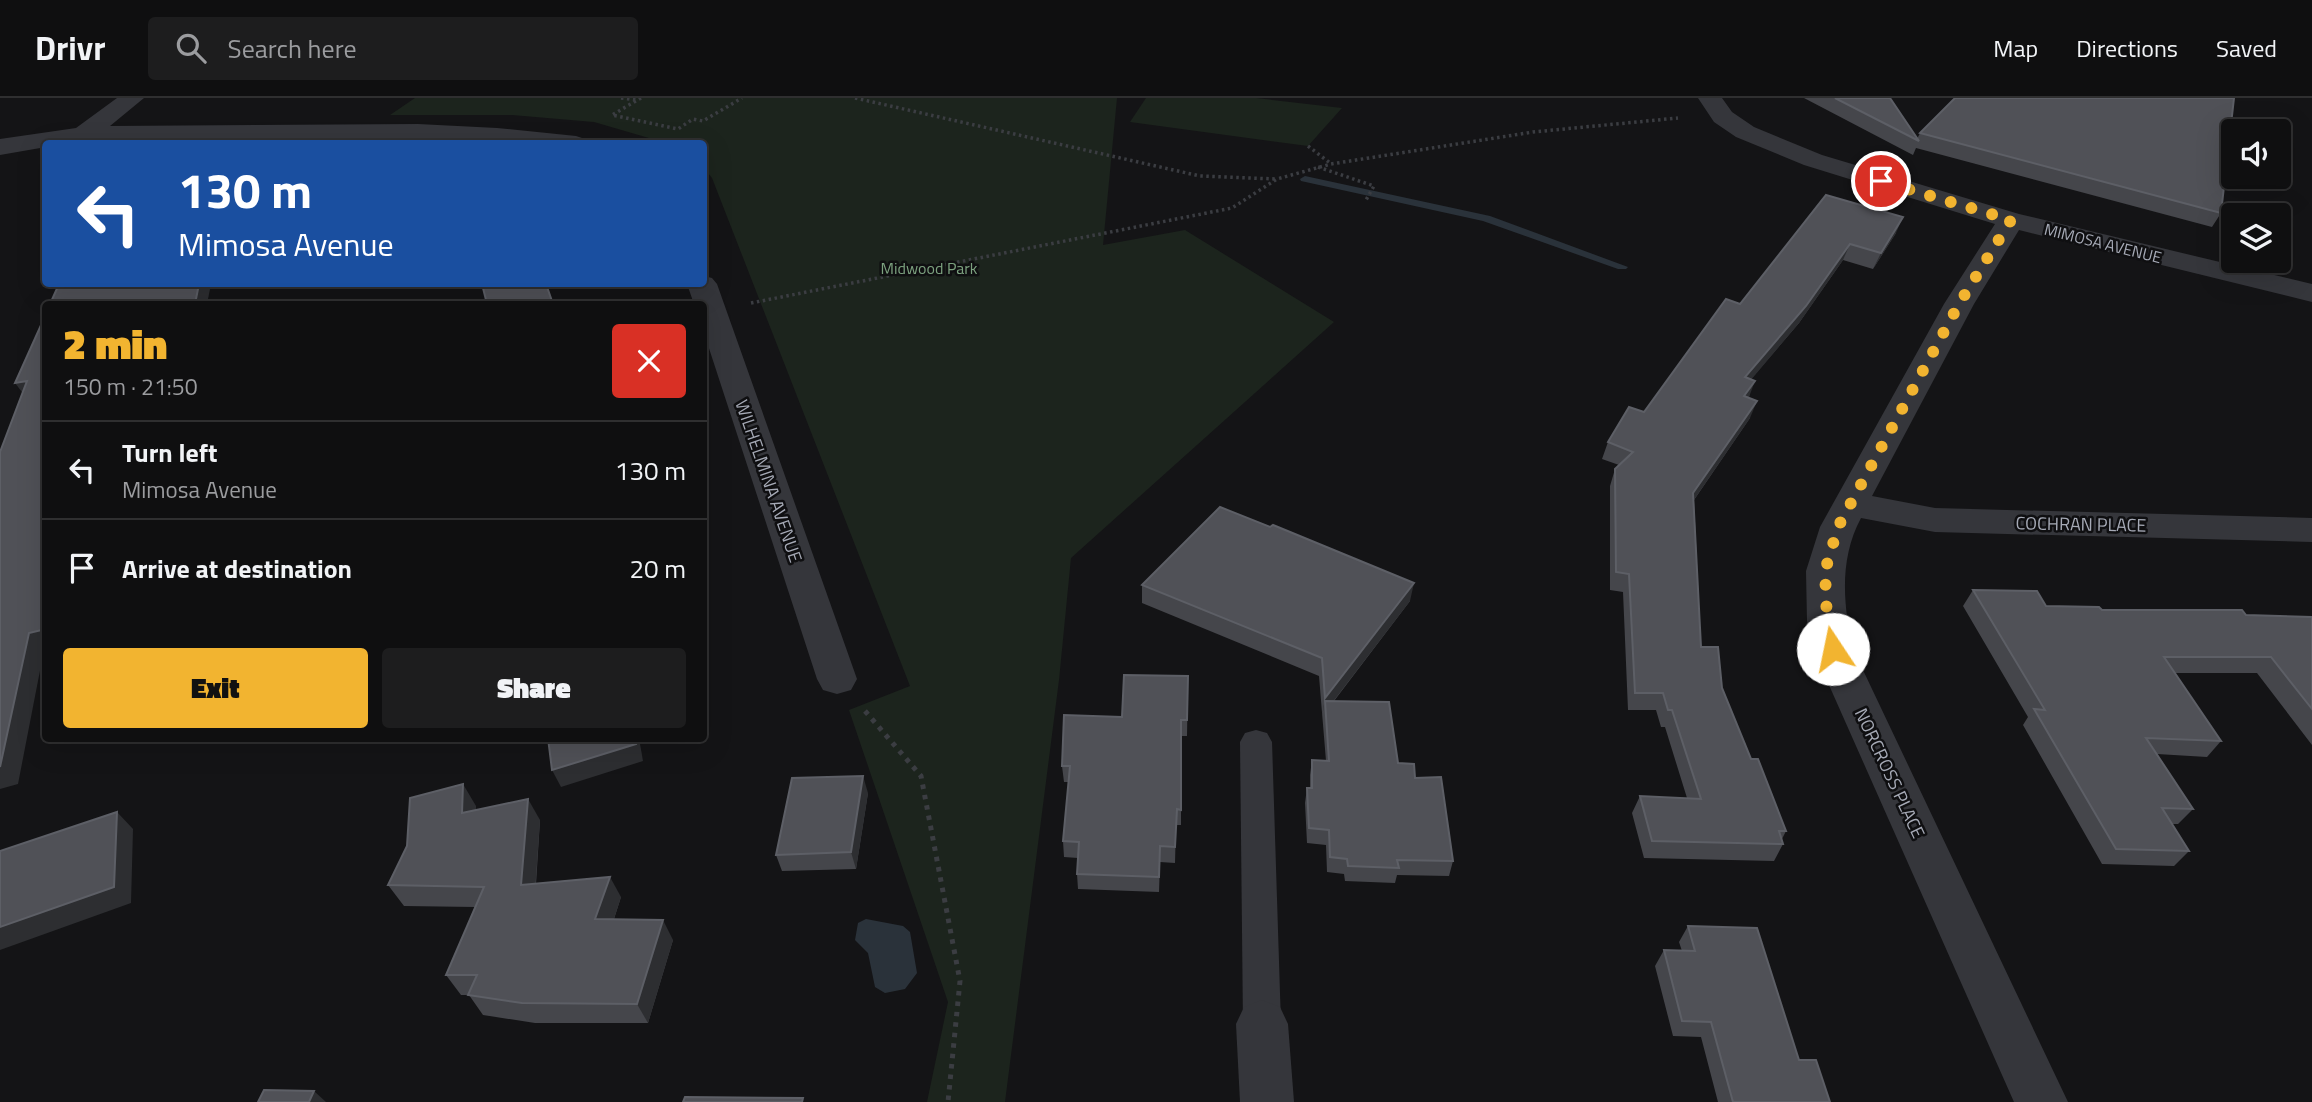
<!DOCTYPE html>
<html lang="en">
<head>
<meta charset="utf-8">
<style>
	body { margin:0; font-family:"Titillium Web",sans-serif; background:#1d1d1e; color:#f1f3f6; height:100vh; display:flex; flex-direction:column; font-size:26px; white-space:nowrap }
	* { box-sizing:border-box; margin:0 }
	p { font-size:23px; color:#9b9c9f }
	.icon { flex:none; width:38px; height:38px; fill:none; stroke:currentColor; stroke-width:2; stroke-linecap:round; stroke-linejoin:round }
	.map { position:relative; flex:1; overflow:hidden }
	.side { position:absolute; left:42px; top:203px; width:665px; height:441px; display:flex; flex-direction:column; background:#0f0f10; border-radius:7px; box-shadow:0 7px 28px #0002,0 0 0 2px #2f2f30 }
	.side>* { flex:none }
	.top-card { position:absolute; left:42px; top:42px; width:665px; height:147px; border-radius:7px; box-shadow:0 7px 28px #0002,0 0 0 2px #2f2f30; background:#1a4fa0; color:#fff; overflow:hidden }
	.tools { position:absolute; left:2221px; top:21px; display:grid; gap:14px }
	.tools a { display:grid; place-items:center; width:70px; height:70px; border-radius:7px; background:#0f0f10; box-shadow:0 7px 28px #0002,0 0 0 2px #2f2f30; font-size:35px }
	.pin { position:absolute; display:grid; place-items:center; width:60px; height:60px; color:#fff; margin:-30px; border:4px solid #fff; border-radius:50%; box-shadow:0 2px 7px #0007 }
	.me { position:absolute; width:77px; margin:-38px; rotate:349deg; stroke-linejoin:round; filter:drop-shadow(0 0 5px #0008) }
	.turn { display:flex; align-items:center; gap:24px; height:147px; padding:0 21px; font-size:32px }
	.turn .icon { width:91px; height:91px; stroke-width:2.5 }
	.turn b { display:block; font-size:49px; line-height:60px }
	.round { display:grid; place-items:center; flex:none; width:74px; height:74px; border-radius:7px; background:#1d1d1e }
	.summary { display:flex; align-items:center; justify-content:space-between; height:119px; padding:0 21px }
	h1 { font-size:42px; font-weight:800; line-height:52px; color:#f2b430 }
	.primary-button { display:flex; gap:14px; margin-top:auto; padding:14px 21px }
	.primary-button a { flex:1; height:80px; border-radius:7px; background:#f2b430; color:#111; font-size:28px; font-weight:800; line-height:80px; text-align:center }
	.primary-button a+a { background:#1d1d1e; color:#f1f3f6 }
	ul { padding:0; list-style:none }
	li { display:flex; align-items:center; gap:21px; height:98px; padding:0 21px; border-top:2px solid #2f2f30 }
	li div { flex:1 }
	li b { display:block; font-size:26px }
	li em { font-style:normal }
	header { display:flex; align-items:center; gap:42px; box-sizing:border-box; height:98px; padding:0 35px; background:#0f0f10; border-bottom:2px solid #2f2f30 }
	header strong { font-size:33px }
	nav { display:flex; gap:38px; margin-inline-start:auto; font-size:24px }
	.search { width:490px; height:63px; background:#1d1d1e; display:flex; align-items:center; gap:18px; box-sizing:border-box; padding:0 24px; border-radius:7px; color:#9b9c9f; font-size:26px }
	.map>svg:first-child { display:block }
	.green { fill:#1c241d }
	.water { fill:#2a323a }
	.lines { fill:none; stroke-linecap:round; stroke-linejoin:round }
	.stream { fill:#2a323a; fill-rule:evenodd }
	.path-far1 { stroke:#3b3d42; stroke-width:3.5; stroke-dasharray:2.5 3.5; stroke-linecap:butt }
	.path { stroke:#3b3d42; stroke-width:5; stroke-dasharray:4.5 6; stroke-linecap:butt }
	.lane { fill:#35363b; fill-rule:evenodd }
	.street { fill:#35363b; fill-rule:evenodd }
	.wall { fill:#45464b }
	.shaded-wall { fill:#2d2e31 }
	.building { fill:#505157; stroke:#5d5f66; stroke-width:2 }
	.route { stroke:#f2b430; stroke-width:12; stroke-dasharray:0 21.6 }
	.labels { text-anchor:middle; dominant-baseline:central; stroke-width:5; stroke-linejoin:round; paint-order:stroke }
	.far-street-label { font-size:16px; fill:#a6aab6; stroke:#0f0f11 }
	.far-park-label { font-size:16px; fill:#7ca17f; stroke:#0f0f11 }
	.street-label { font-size:18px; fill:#a6aab6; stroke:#0f0f11 }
</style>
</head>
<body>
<header>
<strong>Drivr</strong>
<div class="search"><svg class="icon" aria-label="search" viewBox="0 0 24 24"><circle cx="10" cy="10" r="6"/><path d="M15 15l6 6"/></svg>Search here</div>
<nav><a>Map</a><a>Directions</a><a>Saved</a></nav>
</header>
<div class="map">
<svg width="2312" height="1004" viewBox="0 0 2312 1004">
	<rect width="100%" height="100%" fill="#141416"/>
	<g class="green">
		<path d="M 415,0 L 1117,0 L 1103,147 L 1185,132 L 1334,224 L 1071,460 L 1059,582 L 1005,1004 L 927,1004 L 948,904 L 849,612 L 910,588 L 712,80 L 704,70 L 704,46 L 666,45 L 594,24 L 512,17 L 390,17 Z"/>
		<path d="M 1146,0 L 1256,0 L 1342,10 L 1308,48 L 1130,24 Z"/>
	</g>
	<path class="water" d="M 866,821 L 903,828 L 910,834 L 917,875 L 905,891 L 885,895 L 875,889 L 868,855 L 855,842 L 858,825 Z"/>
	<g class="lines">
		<path class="stream" d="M 1305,78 L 1490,118 L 1628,169 L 1626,171 L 1618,171 L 1483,123 L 1301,83 L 1300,81 Z"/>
		<g class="path-far1">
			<path d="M 621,0 L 637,2"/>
			<path d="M 641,0 L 612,17 L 678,31 L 693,21 L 703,23 L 742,0"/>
			<path d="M 855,0 L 1200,78 L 1276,81"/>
			<path d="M 1308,48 L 1330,65"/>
			<path d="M 1318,69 L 1374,88 L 1366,102"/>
			<path d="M 751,205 L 1232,110 L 1277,81 L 1331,66 L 1533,34 L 1678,20"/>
		</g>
		<path class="path" d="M 865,613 L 921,678 L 960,883 L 948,1004"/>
		<path class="lane" d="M 1256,632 L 1267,635 L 1272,644 L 1281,926 L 1275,938 L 1262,943 L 1249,938 L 1243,926 L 1240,644 L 1245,635 Z"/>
		<g class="street">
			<path d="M 117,0 L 144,0 L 110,28 L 418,26 L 497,30 L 576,38 L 585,41 L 588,46 L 338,40 L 161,41 L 46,46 L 46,49 L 0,57 L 0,41 L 76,30 Z"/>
			<path d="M 1698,0 L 1722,0 L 1732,14 L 1754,29 L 1822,57 L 2019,116 L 2312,186 L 2312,204 L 2019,132 L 1974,206 L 1872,398 L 1935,410 L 2312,420 L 2312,444 L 1935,434 L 1861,420 C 1839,461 1843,507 1853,551 L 2068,1004 L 2014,1004 L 1813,551 L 1807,523 L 1806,473 L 1820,429 L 1944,206 L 1995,126 L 1804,67 L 1736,39 L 1714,24 Z"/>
			<path d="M 704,178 L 712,180 L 717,186 L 857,581 L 851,592 L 837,596 L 823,592 L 817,581 L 704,235 L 704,206 L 694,206 L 687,186 L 704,186 Z"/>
			<path d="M 1262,902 L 1280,909 L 1288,926 L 1294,1004 L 1240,1004 L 1236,926 L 1244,909 Z"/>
		</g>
	</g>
	<g class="wall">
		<path d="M 1804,0 L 1890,0 L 1917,41 L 1920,35 L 2221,115 L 2212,129 L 1916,50 L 1913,57 Z"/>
		<path d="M 1826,97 L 1896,135 L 1873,171 L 1843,162 L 1799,225 L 1751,281 L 1749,300 L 1750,320 L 1694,402 L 1701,549 L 1722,590 L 1751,661 L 1786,733 L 1782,741 L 1783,746 L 1774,763 L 1644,760 L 1632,715 L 1640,698 L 1687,700 L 1665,629 L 1661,629 L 1656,612 L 1628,612 L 1623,494 L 1610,492 L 1610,388 L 1615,371 L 1619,367 L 1602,361 L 1608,344 L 1644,314 L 1740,206 Z"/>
		<path d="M 1142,487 L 1410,503 L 1334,603 L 1398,665 L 1415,680 L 1453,763 L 1449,778 L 1397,777 L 1395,785 L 1345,783 L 1344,776 L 1327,774 L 1326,747 L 1307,745 L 1305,705 L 1307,690 L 1310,690 L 1310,677 L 1312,662 L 1326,663 L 1319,578 L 1142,505 Z"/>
		<path d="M 1973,492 L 2046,508 L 2102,512 L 2312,519 L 2312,647 L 2257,575 L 2175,575 L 2221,643 L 2207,659 L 2157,656 L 2193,711 L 2178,726 L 2172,726 L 2189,753 L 2174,768 L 2102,766 L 2023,627 L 2028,619 L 1963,508 Z"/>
		<path d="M 1188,578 L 1187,638 L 1181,638 L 1181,727 L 1176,727 L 1175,765 L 1160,764 L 1159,794 L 1078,791 L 1077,776 L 1078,760 L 1064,759 L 1063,743 L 1069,684 L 1064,684 L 1062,668 Z"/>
		<path d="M 868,695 L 856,771 L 782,773 L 776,757 Z"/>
		<path d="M 476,708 L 476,712 L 540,722 L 536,786 L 621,799 L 614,821 L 673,842 L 648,925 L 535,925 L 483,917 L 469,897 L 461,897 L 446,877 L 475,809 L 404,808 L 388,787 Z"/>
		<path d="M 1688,828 L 1799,962 L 1830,1004 L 1718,1004 L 1701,939 L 1673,938 L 1655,868 L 1664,852 L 1682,853 L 1679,844 Z"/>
	</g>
	<g class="shaded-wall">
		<path d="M 1903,119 L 1896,135 L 1873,171 L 1881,155 Z"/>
		<path d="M 1850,146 L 1843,162 L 1799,225 L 1739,296 L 1745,279 Z"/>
		<path d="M 199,186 L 211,186 L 207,206 L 195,206 Z"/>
		<path d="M 27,283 L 28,302 L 15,285 Z"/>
		<path d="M 1755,283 L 1749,299 L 1744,298 Z"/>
		<path d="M 1757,303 L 1750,320 L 1687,412 L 1693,395 Z"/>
		<path d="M 1414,485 L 1410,503 L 1325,614 L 1325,603 L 1322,618 L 1325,600 Z"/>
		<path d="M 46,531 L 46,552 L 44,552 L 18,686 L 0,691 L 0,669 L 29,535 Z"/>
		<path d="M 393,640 L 414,640 L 396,645 Z"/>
		<path d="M 635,640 L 639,640 L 643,663 L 561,689 L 552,672 Z"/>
		<path d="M 863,678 L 868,695 L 856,771 L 851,754 Z"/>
		<path d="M 463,686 L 476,708 L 476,736 L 462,715 Z"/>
		<path d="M 528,701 L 540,722 L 534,808 L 521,787 Z"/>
		<path d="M 117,714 L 133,731 L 131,805 L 0,852 L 0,829 Z"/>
		<path d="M 610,779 L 621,799 L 607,842 L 595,821 Z"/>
		<path d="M 663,822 L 673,842 L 648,925 L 637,906 Z"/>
		<path d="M 314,993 L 326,1004 L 309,1004 Z"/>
	</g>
	<g class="building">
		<path d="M 1835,0 L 1890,0 L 1919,43 Z"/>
		<path d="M 1955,0 L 2234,0 L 2221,115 L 1920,35 Z"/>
		<path d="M 1826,97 L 1903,119 L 1881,155 L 1850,146 L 1806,208 L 1745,279 L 1755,283 L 1744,298 L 1757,303 L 1693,395 L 1701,549 L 1718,549 L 1722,590 L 1751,661 L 1758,661 L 1786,733 L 1779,733 L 1783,746 L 1652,743 L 1640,698 L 1701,701 L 1672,612 L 1668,612 L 1663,595 L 1635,595 L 1629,476 L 1616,474 L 1615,371 L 1633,354 L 1608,344 L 1629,309 L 1644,314 L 1726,201 L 1740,206 Z"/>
		<path d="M 59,186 L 199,186 L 195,206 L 50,206 Z"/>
		<path d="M 482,186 L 546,186 L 553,206 L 487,206 Z"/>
		<path d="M 46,216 L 46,531 L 29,535 L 0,669 L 0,354 L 27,283 L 15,285 Z"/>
		<path d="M 1220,409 L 1270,429 L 1273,427 L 1414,485 L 1325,600 L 1322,560 L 1142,487 Z"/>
		<path d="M 1973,492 L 2037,493 L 2046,508 L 2099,509 L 2102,512 L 2242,512 L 2246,517 L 2312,519 L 2312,611 L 2271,559 L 2164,559 L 2221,643 L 2146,640 L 2193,711 L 2162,710 L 2189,753 L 2116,751 L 2034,611 L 2045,612 Z"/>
		<path d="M 1124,577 L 1188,578 L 1187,622 L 1181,622 L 1181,712 L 1177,711 L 1175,749 L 1160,748 L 1159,779 L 1077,776 L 1079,744 L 1063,743 L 1070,668 L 1062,668 L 1064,617 L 1122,619 Z"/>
		<path d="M 1325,603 L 1389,604 L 1398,665 L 1414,666 L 1415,680 L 1441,679 L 1453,763 L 1397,762 L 1399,770 L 1348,768 L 1347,761 L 1330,759 L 1329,732 L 1309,730 L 1307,690 L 1312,690 L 1312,662 L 1329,663 Z"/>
		<path d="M 548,640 L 635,640 L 636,646 L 552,672 Z"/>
		<path d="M 863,678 L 851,754 L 776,757 L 792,680 Z"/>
		<path d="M 463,686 L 462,715 L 528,701 L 521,787 L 610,779 L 595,821 L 663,822 L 637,906 L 522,905 L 468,897 L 477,877 L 446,877 L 484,789 L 388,787 L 407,748 L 410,700 Z"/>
		<path d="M 117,714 L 114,789 L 0,829 L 0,753 Z"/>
		<path d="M 1688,828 L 1757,830 L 1799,962 L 1816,962 L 1830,1004 L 1733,1004 L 1711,924 L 1682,923 L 1664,852 L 1695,853 Z"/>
		<path d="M 264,992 L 314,993 L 309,1004 L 258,1004 Z"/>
		<path d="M 685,999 L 803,1000 L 802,1004 L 683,1004 Z"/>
	</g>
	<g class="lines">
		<path class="route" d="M 1833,551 L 1827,523 L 1825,473 L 1838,429 L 1959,206 L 2011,122 L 1881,83"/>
	</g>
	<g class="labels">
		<g class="far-street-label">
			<text transform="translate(2103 145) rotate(14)">MIMOSA AVENUE</text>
		</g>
		<g class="far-park-label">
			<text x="929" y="170">Midwood Park</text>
		</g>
		<g class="street-label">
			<text transform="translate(769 383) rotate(71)">WILHELMINA AVENUE</text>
			<text transform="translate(2081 426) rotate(1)">COCHRAN PLACE</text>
			<text transform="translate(1890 675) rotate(65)">NORCROSS PLACE</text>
		</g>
	</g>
</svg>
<div class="tools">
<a><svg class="icon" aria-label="sound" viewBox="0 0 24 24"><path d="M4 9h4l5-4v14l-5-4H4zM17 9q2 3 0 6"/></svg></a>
<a><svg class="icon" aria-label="layers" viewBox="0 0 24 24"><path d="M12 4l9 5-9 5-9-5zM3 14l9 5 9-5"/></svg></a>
</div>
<div class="pin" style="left:1881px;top:83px;background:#d93025"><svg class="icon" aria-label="arrive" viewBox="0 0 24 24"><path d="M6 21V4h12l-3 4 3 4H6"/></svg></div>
<svg class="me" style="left:1833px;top:551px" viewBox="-20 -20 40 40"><circle r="19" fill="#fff"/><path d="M0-13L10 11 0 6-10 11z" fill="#f2b430"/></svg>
<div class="top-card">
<div class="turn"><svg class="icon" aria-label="left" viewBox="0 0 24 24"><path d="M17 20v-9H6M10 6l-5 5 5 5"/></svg><div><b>130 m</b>Mimosa Avenue</div></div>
</div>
<section class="side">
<div class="summary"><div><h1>2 min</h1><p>150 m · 21:50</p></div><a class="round" style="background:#d93025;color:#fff"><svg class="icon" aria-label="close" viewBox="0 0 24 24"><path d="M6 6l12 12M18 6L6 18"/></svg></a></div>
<ul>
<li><svg class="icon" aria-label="left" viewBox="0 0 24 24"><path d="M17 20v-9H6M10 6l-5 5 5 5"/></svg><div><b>Turn left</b><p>Mimosa Avenue</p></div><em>130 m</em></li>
<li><svg class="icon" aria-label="arrive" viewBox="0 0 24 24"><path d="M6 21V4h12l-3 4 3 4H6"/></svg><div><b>Arrive at destination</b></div><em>20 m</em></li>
</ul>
<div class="primary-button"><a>Exit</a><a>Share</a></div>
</section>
</div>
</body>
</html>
